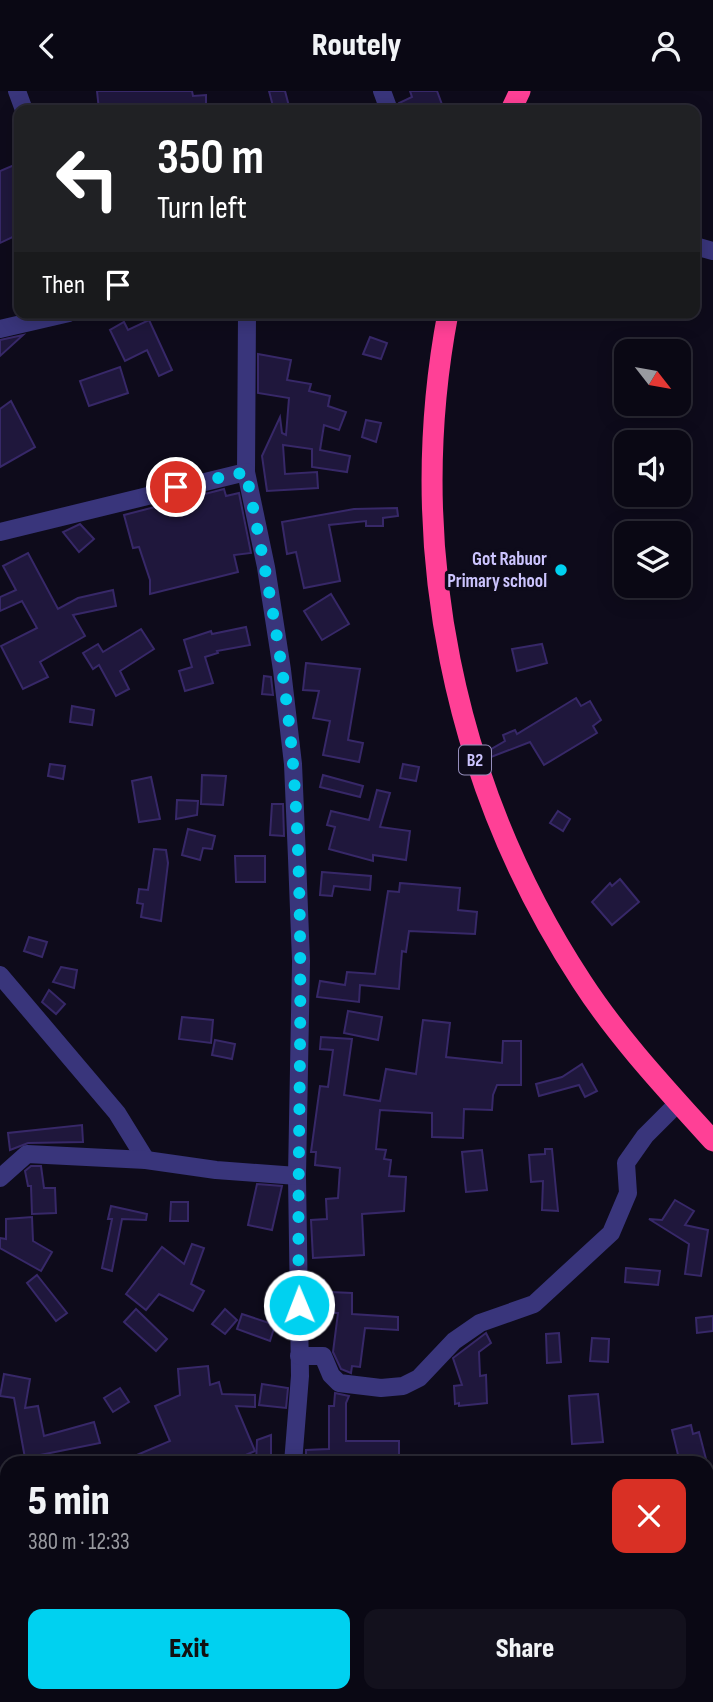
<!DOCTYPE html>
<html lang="en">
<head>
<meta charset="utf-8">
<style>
	body { margin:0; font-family:"Sofia Sans Condensed",sans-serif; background:#13111d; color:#f1f3f6; height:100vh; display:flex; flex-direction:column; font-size:26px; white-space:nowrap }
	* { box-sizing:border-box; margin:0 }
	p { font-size:23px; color:#999aa0 }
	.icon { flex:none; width:38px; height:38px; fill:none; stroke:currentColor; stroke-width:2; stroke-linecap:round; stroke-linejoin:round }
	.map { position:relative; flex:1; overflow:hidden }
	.side { position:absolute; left:0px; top:1365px; width:714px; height:247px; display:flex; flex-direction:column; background:#0a0814; border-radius:21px 21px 0 0; box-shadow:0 4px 18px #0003,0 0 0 2px #2a2934 }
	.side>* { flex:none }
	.hud { position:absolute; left:14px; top:14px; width:686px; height:214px; border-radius:14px; box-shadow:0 4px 18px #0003,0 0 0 2px #2a2934; background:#202124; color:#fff; overflow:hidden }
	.needle { width:46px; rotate:121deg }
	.tools { position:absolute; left:614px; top:248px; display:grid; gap:14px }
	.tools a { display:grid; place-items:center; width:77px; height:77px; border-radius:14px; background:#0a0814; box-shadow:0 4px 18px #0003,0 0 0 2px #2a2934; font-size:35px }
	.pin { position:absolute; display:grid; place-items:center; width:60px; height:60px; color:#fff; margin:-30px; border:4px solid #fff; border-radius:50%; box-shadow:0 2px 7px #0007 }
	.me { position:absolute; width:77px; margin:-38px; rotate:359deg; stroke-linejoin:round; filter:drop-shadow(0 0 5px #0008) }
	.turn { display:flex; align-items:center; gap:24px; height:147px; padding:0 28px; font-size:32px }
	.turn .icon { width:91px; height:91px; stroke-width:2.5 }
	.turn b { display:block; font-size:49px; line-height:60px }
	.then { display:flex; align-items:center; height:66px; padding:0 28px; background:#0003; gap:14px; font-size:26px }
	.round { display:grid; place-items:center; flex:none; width:74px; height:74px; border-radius:14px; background:#13111d }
	.headline { display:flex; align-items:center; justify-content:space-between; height:119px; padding:0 28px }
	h1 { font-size:42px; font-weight:800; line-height:52px }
	.action { display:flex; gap:14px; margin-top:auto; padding:14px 28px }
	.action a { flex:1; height:80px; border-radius:14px; background:#00d1f0; color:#111; font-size:28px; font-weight:800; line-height:80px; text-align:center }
	.action a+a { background:#13111d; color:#f1f3f6 }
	header { display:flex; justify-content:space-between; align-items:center; height:91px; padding:0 28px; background:#0a0814; font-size:32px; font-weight:800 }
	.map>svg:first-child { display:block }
	.building { fill:#1f173c; stroke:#372868; stroke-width:2 }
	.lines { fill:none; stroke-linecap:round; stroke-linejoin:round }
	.minor { stroke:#39357b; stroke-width:18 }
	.highway { stroke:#ff4096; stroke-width:21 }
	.route { stroke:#00d1f0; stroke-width:12; stroke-dasharray:0 21.6 }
	.poi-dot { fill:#00d1f0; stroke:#0e0b1b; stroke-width:2.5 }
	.labels { text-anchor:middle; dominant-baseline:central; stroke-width:7; stroke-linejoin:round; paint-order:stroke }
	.shield { fill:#0e0b1b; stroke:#948dbb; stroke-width:2 }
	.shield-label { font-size:18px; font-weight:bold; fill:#cdc5ff }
	.poi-label { font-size:19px; font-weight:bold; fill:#cdc5ff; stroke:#0e0b1b; text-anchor:end }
</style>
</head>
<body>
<header><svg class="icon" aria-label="back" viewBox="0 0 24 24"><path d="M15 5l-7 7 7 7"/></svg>Routely<svg class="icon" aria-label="person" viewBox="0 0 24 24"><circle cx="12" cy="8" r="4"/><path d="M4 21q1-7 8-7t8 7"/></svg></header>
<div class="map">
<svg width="713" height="1611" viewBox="0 0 713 1611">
	<rect width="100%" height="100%" fill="#0e0b1b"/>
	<g class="building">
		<path d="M 97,0 L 192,0 L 193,5 L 206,4 L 206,19 L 99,19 Z"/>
		<path d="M 269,0 L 285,0 L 290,19 L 274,19 Z"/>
		<path d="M 410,0 L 437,0 L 444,19 L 400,19 L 399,12 L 412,6 Z"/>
		<path d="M 19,72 L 19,87 L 15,89 L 19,99 L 19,143 L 0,152 L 0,80 Z"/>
		<path d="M 149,229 L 172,279 L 159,285 L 147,259 L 125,270 L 110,239 L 124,231 L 128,239 Z"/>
		<path d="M 23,244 L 0,265 L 0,249 Z"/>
		<path d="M 370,246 L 387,252 L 381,268 L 363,263 Z"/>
		<path d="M 258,263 L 291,269 L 287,289 L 311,293 L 309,300 L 330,305 L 328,315 L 346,321 L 339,339 L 324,334 L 320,359 L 350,365 L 347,381 L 312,376 L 312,358 L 283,354 L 285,383 L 317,381 L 318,397 L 267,400 L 262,365 L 280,326 L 282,342 L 286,344 L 289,307 L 258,302 Z"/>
		<path d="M 120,276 L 128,302 L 89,315 L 80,290 Z"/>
		<path d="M 11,310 L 35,356 L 0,376 L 0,318 Z"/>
		<path d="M 366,329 L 381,332 L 376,351 L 362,346 Z"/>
		<path d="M 224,398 L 226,405 L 239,402 L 251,462 L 234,464 L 238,481 L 150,503 L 150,489 L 139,456 L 133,457 L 124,424 Z"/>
		<path d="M 397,417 L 398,425 L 383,427 L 383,435 L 366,435 L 366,430 L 329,434 L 340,490 L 304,497 L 296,461 L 287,463 L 282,431 L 354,418 Z"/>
		<path d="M 80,433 L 94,448 L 79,461 L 63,441 Z"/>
		<path d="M 28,462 L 58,518 L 78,507 L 113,499 L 116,515 L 73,524 L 85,545 L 40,571 L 48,586 L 23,598 L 1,555 L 37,537 L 22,510 L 0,520 L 0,506 L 16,499 L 3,475 Z"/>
		<path d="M 331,503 L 349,533 L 322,549 L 304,520 Z"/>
		<path d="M 246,536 L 250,554 L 217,560 L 218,562 L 205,566 L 213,592 L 185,600 L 179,580 L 192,576 L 184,549 L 211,540 L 212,543 Z"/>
		<path d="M 141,538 L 154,558 L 120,580 L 129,598 L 116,605 L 99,574 L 93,578 L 83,562 L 98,553 L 103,561 Z"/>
		<path d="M 542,553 L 547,572 L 517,580 L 512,558 Z"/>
		<path d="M 306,572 L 360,578 L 348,649 L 363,652 L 359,671 L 323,664 L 330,630 L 313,627 L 319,600 L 303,599 Z"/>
		<path d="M 264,585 L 271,586 L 273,604 L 262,603 Z"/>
		<path d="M 576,607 L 581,615 L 590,610 L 601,629 L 593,635 L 597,642 L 544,674 L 530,651 L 491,666 L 488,660 L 505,650 L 503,644 L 515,639 L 517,643 Z"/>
		<path d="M 72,615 L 94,619 L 92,634 L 70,631 Z"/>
		<path d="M 50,673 L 65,675 L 63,688 L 48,685 Z"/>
		<path d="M 403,673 L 419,676 L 416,690 L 400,687 Z"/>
		<path d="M 202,684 L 226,685 L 223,714 L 201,713 Z"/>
		<path d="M 323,684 L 363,695 L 360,706 L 320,696 Z"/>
		<path d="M 151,686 L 160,728 L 139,731 L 132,690 Z"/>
		<path d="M 377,699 L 390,702 L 380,736 L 410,740 L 406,769 L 373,764 L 373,770 L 329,758 L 335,736 L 327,734 L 331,720 L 369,729 Z"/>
		<path d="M 177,709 L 198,710 L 197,724 L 176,728 Z"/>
		<path d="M 272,713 L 283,713 L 284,745 L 270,744 Z"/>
		<path d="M 558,720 L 570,728 L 563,740 L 550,732 Z"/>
		<path d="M 188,738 L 215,745 L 212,758 L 203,757 L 200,769 L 182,764 Z"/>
		<path d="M 154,758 L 166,759 L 168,772 L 161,830 L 141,826 L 143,813 L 137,812 L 139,798 L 148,799 Z"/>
		<path d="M 235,765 L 265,765 L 265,791 L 236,791 Z"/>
		<path d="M 322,781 L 371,785 L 370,799 L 334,795 L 332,805 L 320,804 Z"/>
		<path d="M 620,788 L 639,811 L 612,834 L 592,811 L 610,792 L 612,795 Z"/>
		<path d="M 400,792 L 460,797 L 458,819 L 477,821 L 475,843 L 409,840 L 406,861 L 402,860 L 399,898 L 360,894 L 359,911 L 317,906 L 320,890 L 345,894 L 347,881 L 375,883 L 388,800 L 399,801 Z"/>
		<path d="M 29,846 L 47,851 L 42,866 L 24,860 Z"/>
		<path d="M 61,876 L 77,879 L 74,897 L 53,891 Z"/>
		<path d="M 49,899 L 65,913 L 56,923 L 42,911 Z"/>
		<path d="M 348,920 L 382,926 L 378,949 L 344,942 Z"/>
		<path d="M 182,926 L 213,929 L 211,952 L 179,948 Z"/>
		<path d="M 423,929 L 450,932 L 446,966 L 502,972 L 503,950 L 521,950 L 521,994 L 497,994 L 493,1004 L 492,1019 L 464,1018 L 463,1047 L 432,1046 L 432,1022 L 380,1019 L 376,1058 L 386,1059 L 384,1068 L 391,1069 L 389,1085 L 406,1086 L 404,1120 L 362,1123 L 364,1164 L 313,1167 L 311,1129 L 327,1128 L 326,1108 L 338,1107 L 340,1077 L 315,1074 L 316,1061 L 311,1061 L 320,995 L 328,996 L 333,959 L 320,958 L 321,946 L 352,948 L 344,1004 L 380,1010 L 386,978 L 416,983 Z"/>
		<path d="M 215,949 L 235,953 L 232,968 L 212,964 Z"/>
		<path d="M 582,973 L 597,1000 L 585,1006 L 579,994 L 539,1005 L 536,993 L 562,986 Z"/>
		<path d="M 82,1034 L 83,1051 L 28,1052 L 10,1059 L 8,1042 Z"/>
		<path d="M 545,1058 L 552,1058 L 558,1120 L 542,1119 L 543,1090 L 531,1091 L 529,1064 L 545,1063 Z"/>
		<path d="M 482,1059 L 487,1099 L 466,1101 L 462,1061 Z"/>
		<path d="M 31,1075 L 41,1075 L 44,1097 L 55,1097 L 56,1122 L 32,1123 L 31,1095 L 28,1095 L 25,1080 Z"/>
		<path d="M 257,1093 L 282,1095 L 272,1139 L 248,1134 Z"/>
		<path d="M 675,1109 L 694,1120 L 685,1134 L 708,1139 L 701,1185 L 685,1183 L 689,1153 L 649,1128 L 662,1129 Z"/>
		<path d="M 171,1111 L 188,1111 L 188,1130 L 170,1130 Z"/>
		<path d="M 111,1115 L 147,1123 L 146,1129 L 122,1128 L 112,1180 L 102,1177 L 112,1128 L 108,1128 Z"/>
		<path d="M 32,1126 L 33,1150 L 52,1161 L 41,1180 L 0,1157 L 0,1147 L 6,1148 L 6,1128 Z"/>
		<path d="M 192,1153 L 204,1157 L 191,1193 L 204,1200 L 193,1220 L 159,1203 L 146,1219 L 126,1203 L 162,1156 L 184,1173 Z"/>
		<path d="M 626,1177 L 660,1180 L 658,1194 L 625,1191 Z"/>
		<path d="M 37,1184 L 67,1222 L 56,1230 L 27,1192 Z"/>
		<path d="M 324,1189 L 325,1211 L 311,1212 L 310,1190 Z"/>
		<path d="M 330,1201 L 352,1202 L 352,1223 L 398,1226 L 398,1239 L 365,1237 L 360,1276 L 352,1275 L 351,1282 L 341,1278 L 333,1261 L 338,1222 L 330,1222 Z"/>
		<path d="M 136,1218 L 167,1248 L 156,1260 L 124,1231 Z"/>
		<path d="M 225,1218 L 237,1229 L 225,1243 L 212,1233 Z"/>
		<path d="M 242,1223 L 275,1234 L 270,1250 L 237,1238 Z"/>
		<path d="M 713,1225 L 713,1240 L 697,1242 L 696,1227 Z"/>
		<path d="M 486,1242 L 491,1252 L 479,1261 L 480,1285 L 486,1284 L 487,1312 L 459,1315 L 459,1312 L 455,1313 L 454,1295 L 462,1294 L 453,1267 Z"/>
		<path d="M 559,1242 L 561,1271 L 547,1272 L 546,1243 Z"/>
		<path d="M 592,1247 L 609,1248 L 608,1271 L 590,1270 Z"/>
		<path d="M 208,1275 L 210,1294 L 219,1291 L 222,1303 L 255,1304 L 255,1316 L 236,1315 L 255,1360 L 227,1372 L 118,1372 L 170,1350 L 155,1315 L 180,1304 L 178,1278 Z"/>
		<path d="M 4,1283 L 30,1288 L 25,1317 L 38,1315 L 44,1345 L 94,1331 L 100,1352 L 25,1367 L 14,1307 L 0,1305 Z"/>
		<path d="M 262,1293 L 288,1297 L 286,1317 L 259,1314 Z"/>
		<path d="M 120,1297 L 129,1311 L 113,1321 L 104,1307 Z"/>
		<path d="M 335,1302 L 349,1305 L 346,1312 L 346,1350 L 399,1350 L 399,1372 L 306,1372 L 306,1359 L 329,1358 L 329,1315 L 334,1315 Z"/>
		<path d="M 598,1303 L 603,1351 L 572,1353 L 569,1305 Z"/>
		<path d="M 691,1334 L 693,1343 L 699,1341 L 707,1372 L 680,1372 L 672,1339 Z"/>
		<path d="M 271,1344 L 271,1372 L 256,1372 L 257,1349 Z"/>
	</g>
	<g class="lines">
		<g class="minor">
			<path d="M 17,0 L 24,19"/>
			<path d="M 382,0 L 389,19"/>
			<path d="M 695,155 L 713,160"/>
			<path d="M 247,222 L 246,381 L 266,476 L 282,579 L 293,673 L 297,767 L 301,870 L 297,1085 L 300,1285 L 293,1372"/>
			<path d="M 0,238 L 69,222"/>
			<path d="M 0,441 L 246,381"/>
			<path d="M 0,884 L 117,1022 L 146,1069"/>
			<path d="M 0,1087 L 27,1063 L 146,1069 L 216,1079 L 297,1085"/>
			<path d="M 299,1265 L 323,1265 L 331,1284 L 339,1292 L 381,1297 L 403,1295 L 419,1287 L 454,1250 L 480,1232 L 534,1213 L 611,1142 L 628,1102 L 626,1072 L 645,1045 L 678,1012"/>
			<path d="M 707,1504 L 713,1505"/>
			<path d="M 293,1605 L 295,1611"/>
			<path d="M 43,1611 L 70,1605"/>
		</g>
		<g class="highway">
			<path d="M 511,19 L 520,0"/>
			<path d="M 448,222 C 404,453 453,694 582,891 C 619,948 667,999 713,1050"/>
		</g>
	</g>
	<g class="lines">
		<path class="route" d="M 176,396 L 246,381 C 265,477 285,575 293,673 C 307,853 296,1034 299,1214"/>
	</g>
	<circle class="poi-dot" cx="561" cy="479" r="7"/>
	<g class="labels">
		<rect class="shield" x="459" y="654.5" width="32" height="29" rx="5"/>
		<g class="shield-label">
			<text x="475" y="669">B2</text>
		</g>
		<g class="poi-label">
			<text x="547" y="468">Got Rabuor<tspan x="547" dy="22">Primary school</tspan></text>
		</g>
	</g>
</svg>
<div class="tools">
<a><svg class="needle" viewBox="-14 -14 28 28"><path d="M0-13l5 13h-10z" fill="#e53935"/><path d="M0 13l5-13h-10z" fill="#999aa0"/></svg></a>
<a><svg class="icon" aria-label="sound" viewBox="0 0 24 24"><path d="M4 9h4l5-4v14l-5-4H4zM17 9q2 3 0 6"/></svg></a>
<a><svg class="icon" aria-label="layers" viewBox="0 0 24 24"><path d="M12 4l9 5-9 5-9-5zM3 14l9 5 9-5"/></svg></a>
</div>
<div class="pin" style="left:176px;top:396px;background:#d93025"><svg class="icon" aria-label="arrive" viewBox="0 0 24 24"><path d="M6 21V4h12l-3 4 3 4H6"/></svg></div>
<svg class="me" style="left:299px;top:1214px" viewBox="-20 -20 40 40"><circle r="17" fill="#00d1f0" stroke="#fff" stroke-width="3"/><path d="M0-11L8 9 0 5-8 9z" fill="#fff"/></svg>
<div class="hud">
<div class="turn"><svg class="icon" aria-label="left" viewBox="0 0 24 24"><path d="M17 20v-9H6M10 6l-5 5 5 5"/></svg><div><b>350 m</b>Turn left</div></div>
<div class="then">Then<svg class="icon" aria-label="arrive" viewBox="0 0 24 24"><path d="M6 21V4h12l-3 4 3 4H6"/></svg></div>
</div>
<section class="side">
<div class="headline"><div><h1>5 min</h1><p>380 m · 12:33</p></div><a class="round" style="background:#d93025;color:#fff"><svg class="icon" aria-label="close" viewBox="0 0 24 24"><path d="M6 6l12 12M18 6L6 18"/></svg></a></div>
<div class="action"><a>Exit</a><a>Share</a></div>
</section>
</div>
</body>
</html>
